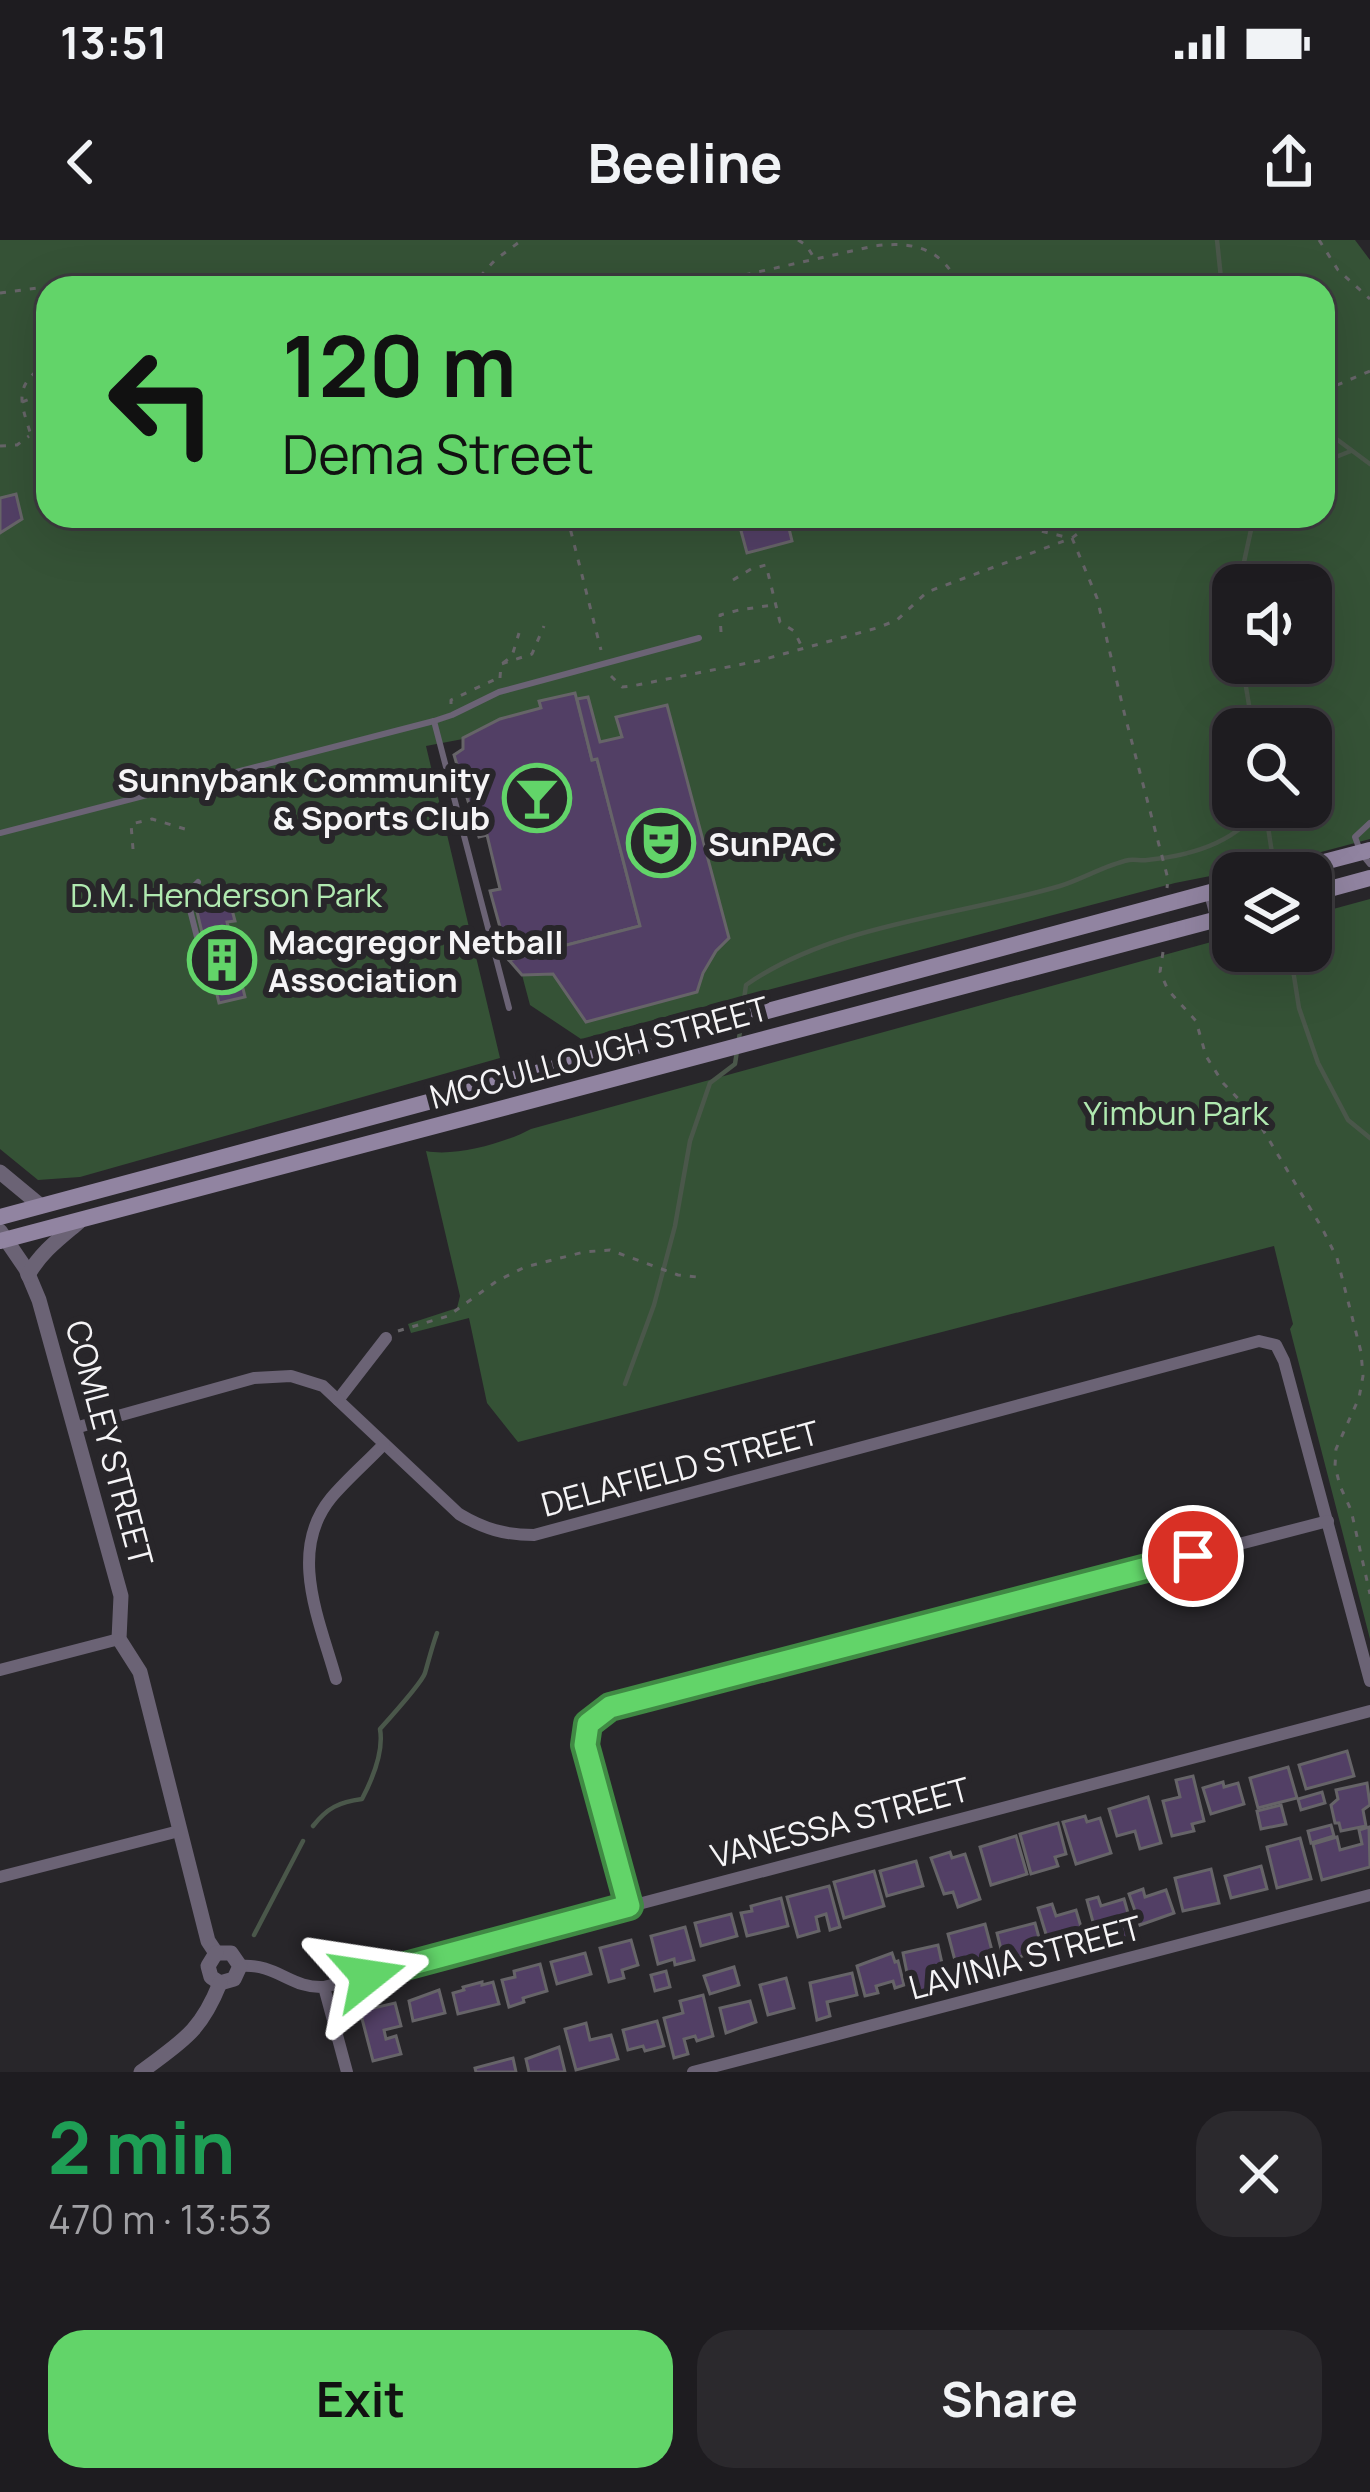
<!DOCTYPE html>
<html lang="en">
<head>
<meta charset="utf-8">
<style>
	body { margin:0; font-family:Manrope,sans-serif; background:#2b292d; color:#f1f3f6; height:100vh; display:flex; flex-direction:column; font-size:45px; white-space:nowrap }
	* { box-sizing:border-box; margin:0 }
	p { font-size:39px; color:#a1a1a5 }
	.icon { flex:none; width:66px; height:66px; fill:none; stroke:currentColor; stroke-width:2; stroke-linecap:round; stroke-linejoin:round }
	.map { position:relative; height:1832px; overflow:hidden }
	.details { display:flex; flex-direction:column; background:#1e1c20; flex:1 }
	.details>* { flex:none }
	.hud { position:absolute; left:36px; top:36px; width:1299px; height:252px; border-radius:36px; box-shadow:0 12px 48px #0002,0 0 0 3px #3c3a3e; background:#62d469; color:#111; overflow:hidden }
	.buttons { position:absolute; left:1212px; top:324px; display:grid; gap:24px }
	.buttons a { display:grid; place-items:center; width:120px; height:120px; border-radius:24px; background:#1e1c20; box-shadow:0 12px 48px #0002,0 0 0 3px #3c3a3e; font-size:60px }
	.pin { position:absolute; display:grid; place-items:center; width:102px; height:102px; color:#fff; margin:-51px; border:6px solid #fff; border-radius:50%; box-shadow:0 3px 12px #0007 }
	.me { position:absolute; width:132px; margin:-66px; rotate:75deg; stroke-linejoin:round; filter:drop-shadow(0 0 9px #0008) }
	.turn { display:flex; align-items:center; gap:42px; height:252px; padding:0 48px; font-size:54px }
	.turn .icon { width:156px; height:156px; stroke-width:2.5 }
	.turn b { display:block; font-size:84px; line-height:102px }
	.round { display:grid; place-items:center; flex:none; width:126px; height:126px; border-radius:36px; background:#2b292d }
	.head { display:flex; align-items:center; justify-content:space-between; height:204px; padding:0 48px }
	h1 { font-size:72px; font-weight:700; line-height:90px; color:#1e9e55 }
	.action { display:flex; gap:24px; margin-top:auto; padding:24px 48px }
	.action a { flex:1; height:138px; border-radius:36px; background:#62d469; color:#111; font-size:48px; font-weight:700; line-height:138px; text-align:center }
	.action a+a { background:#2b292d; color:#f1f3f6 }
	.status { display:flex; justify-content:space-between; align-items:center; height:84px; padding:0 60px; background:#1e1c20; direction:ltr }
	.status svg { height:33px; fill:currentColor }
	header { display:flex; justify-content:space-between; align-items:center; height:156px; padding:0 48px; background:#1e1c20; font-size:54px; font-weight:700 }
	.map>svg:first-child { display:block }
	.green { fill:#355236; fill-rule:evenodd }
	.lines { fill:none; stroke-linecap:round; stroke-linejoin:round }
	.stream { stroke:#4a574a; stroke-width:4.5 }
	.building { fill:#523f65; stroke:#666468; stroke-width:3 }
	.path { stroke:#666468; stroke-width:3; stroke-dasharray:6 9; stroke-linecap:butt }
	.service { stroke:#6b6375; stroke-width:6 }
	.minor { stroke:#6b6375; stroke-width:12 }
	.tertiary { stroke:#6b6375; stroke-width:15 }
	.secondary { stroke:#9184a1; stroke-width:16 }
	.route-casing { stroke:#408a44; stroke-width:30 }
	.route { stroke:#62d469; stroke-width:21 }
	.labels { text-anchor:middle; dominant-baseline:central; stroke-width:12; stroke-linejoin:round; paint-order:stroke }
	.poi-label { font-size:33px; font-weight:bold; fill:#f5f4f6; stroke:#28262a; text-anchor:start }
	.park-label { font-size:33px; fill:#b0e9b0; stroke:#28262a }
	.street-label { font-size:33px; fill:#f5f4f6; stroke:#28262a }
</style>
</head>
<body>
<div class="status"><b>13:51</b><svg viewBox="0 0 49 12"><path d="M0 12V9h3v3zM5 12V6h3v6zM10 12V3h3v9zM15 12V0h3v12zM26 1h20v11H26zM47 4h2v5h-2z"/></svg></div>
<header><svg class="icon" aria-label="back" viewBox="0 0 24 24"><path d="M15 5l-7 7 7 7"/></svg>Beeline<svg class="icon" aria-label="share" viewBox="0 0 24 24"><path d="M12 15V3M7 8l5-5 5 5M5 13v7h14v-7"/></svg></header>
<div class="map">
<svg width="1370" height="1832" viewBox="0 0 1370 1832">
	<rect width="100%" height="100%" fill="#28262a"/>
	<g class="green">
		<path d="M 0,0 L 1355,0 L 1370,20 L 1370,599 L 1291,620 L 1175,643 L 581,799 L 530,765 L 522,735 L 509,720 L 490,651 L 500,648 L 487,596 L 479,597 L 454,515 L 463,509 L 463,499 L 426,506 L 500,818 L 80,937 L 38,940 L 0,909 ZM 48,48 L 1323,48 L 1323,276 L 48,276 ZM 1233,345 L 1311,345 L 1311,423 L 1233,423 ZM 1233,489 L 1311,489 L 1311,567 L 1233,567 Z"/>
		<path d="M 1370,659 L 1370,1399 L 1290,1089 L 1293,1084 L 1274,1006 L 518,1202 L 487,1163 L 469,1078 L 411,1093 L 408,1084 L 457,1068 L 460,1056 L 426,911 C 455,917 505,903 531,889 L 1233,696 L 1233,711 L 1311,711 L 1311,675 Z"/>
	</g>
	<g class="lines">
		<g class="stream">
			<path d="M 1217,0 L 1222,48"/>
			<path d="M 1323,189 L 1370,224"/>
			<path d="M 1323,222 L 1351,211"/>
			<path d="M 1239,345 L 1254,276"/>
			<path d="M 1242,423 L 1253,489"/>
			<path d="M 1265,567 L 1275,633"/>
			<path d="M 1290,711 L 1299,768 L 1318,823 L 1348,880 L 1370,898"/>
			<path d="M 742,774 L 746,745 C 833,684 958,676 1060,646 C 1083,639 1105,625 1129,620 C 1135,619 1141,621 1147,620 C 1188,616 1236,603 1260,567"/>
			<path d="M 625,1144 L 654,1065 L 675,986 L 690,901 L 710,843 L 735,824 L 741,785"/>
			<path d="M 313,1586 C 327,1568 339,1562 362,1559 C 373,1538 384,1512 380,1489 C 389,1479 422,1442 425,1433 C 429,1419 432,1407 437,1393"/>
			<path d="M 254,1695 L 303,1601"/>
		</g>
	</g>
	<g class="building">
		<path d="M 16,254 L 22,279 L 0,293 L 0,258 Z"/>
		<path d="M 737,276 L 786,276 L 792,301 L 747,313 Z"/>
		<path d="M 575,453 L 592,520 L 597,519 L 640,686 L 509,720 L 490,651 L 500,649 L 487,595 L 479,597 L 454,515 L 463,509 L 463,498 L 500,479 L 541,468 L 539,461 Z"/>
		<path d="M 588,457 L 600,502 L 622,497 L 616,477 L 667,465 L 729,698 L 716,711 L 703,733 L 697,752 L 586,782 L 553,734 L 522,735 L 509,720 L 640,686 L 597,519 L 592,520 L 577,459 Z"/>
		<path d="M 226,647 L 235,681 L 227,682 L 245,757 L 219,763 L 193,655 Z"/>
		<path d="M 1347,1511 L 1354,1536 L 1306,1549 L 1299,1525 Z"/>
		<path d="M 1288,1527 L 1297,1558 L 1258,1568 L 1250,1538 Z"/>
		<path d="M 1193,1536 L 1204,1581 L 1192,1584 L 1194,1591 L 1172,1596 L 1163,1561 L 1180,1557 L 1176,1540 Z"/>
		<path d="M 1223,1542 L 1224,1547 L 1238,1543 L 1244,1564 L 1211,1574 L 1203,1548 Z"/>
		<path d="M 1367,1543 L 1370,1565 L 1363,1570 L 1366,1586 L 1341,1591 L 1339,1583 L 1335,1583 L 1331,1565 L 1338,1559 L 1336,1550 Z"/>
		<path d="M 1322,1552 L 1325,1563 L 1301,1570 L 1298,1559 Z"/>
		<path d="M 1148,1557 L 1161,1603 L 1140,1609 L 1135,1591 L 1117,1596 L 1109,1569 Z"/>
		<path d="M 1281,1565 L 1286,1584 L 1261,1589 L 1257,1571 Z"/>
		<path d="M 1085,1576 L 1087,1582 L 1100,1578 L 1111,1613 L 1076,1624 L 1063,1582 Z"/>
		<path d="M 1058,1583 L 1066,1614 L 1055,1617 L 1058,1626 L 1031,1634 L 1020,1594 Z"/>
		<path d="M 1331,1585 L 1334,1596 L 1311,1603 L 1308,1591 Z"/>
		<path d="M 1369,1587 L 1370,1627 L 1322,1640 L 1313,1604 L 1337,1597 L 1340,1610 L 1362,1604 L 1359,1590 Z"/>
		<path d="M 1016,1596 L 1027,1634 L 991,1645 L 980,1607 Z"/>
		<path d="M 1300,1598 L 1311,1639 L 1277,1648 L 1267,1607 Z"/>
		<path d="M 950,1612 L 952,1618 L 965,1614 L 980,1659 L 958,1667 L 953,1652 L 944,1654 L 931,1618 Z"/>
		<path d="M 916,1621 L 923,1646 L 887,1656 L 880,1631 Z"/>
		<path d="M 1261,1626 L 1267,1649 L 1231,1658 L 1225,1636 Z"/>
		<path d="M 1211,1629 L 1219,1663 L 1183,1671 L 1175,1638 Z"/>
		<path d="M 874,1631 L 884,1666 L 844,1678 L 834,1642 Z"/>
		<path d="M 829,1646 L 840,1687 L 830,1690 L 826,1674 L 816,1677 L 819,1691 L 798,1697 L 787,1657 Z"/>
		<path d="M 1143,1649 L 1145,1657 L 1166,1650 L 1174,1673 L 1140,1685 L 1129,1654 Z"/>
		<path d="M 1098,1657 L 1101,1666 L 1124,1659 L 1135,1698 L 1118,1703 L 1114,1688 L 1096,1693 L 1087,1660 Z"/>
		<path d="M 781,1658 L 788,1686 L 747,1696 L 741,1673 L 752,1671 L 751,1666 Z"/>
		<path d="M 1052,1664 L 1056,1676 L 1076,1670 L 1087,1707 L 1075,1711 L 1071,1697 L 1049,1704 L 1038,1668 Z"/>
		<path d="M 731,1674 L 737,1696 L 701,1706 L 695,1683 Z"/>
		<path d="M 1035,1683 L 1046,1723 L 1030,1727 L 1026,1715 L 1004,1721 L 997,1693 Z"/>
		<path d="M 985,1684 L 995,1722 L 958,1732 L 948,1694 Z"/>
		<path d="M 685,1687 L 694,1720 L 675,1725 L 674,1719 L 658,1724 L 651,1696 Z"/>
		<path d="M 631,1700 L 638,1725 L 622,1730 L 624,1738 L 609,1742 L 600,1708 Z"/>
		<path d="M 938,1705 L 947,1746 L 911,1753 L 903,1713 Z"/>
		<path d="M 585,1713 L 591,1734 L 557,1744 L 551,1722 Z"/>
		<path d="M 892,1713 L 895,1722 L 898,1721 L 904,1745 L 895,1748 L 893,1741 L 876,1746 L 878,1753 L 865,1756 L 857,1726 Z"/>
		<path d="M 540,1724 L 547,1751 L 523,1758 L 524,1762 L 509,1767 L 502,1740 L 515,1737 L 514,1731 Z"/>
		<path d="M 734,1727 L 739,1745 L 710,1754 L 704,1736 Z"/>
		<path d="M 666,1731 L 670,1747 L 655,1751 L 651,1735 Z"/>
		<path d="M 852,1733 L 857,1755 L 827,1762 L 830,1776 L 817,1780 L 810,1743 Z"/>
		<path d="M 786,1738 L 794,1768 L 768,1775 L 760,1745 Z"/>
		<path d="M 482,1742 L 482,1745 L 493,1742 L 499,1764 L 458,1774 L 453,1753 L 464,1750 L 463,1747 Z"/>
		<path d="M 439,1750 L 445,1773 L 413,1781 L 409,1761 Z"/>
		<path d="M 703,1755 L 713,1796 L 697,1801 L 695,1796 L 684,1799 L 688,1814 L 674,1818 L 664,1778 L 683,1773 L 680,1761 Z"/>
		<path d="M 750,1761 L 756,1782 L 726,1793 L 720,1768 Z"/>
		<path d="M 395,1763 L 401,1786 L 384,1790 L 386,1799 L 396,1796 L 401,1814 L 373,1821 L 360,1771 Z"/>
		<path d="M 657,1781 L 664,1806 L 645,1811 L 643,1806 L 628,1810 L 623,1790 Z"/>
		<path d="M 586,1783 L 590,1800 L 611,1795 L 618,1819 L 576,1830 L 565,1789 Z"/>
		<path d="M 559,1807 L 565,1832 L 529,1832 L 526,1819 Z"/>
		<path d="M 513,1818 L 516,1832 L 476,1832 L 475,1828 Z"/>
	</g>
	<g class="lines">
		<g class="path">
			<path d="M 798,0 L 806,5 L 813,16"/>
			<path d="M 1319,0 L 1338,30 L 1370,59"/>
			<path d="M 470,48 L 495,20 L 522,0"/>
			<path d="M 686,48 L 874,6 C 914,1 943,8 960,48"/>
			<path d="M 0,53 L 38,48 L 86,36 L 206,37 L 259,44 L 271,48"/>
			<path d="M 48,122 C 14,146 19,158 31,195 L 43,199 L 48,193"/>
			<path d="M 35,134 C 46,142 40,155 48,164"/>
			<path d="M 1323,151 L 1370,131"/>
			<path d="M 22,162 L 41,155"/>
			<path d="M 0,206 L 17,205 L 29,196"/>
			<path d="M 567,276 L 601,410"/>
			<path d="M 1017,276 L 1032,289 L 1070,298"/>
			<path d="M 1072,298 L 1097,358 L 1125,476 L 1168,639 L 1167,648"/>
			<path d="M 733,340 L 751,329 L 766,325 L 780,382 L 794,391 L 803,409"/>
			<path d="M 721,392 L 720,375 L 739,370 L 773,365"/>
			<path d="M 503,423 L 512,416 L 519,393"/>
			<path d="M 611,436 L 622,447 L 632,446 L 758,421 L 877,388 L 897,380 L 927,352 L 1072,298 L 1101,276"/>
			<path d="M 500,438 L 501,424 L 532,414 L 544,386"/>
			<path d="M 451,464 L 451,460 L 500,437"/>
			<path d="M 133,609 L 131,584 L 152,579 L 185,589"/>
			<path d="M 1163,712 L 1160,732 L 1168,750 L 1196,781 L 1206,816 L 1223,843 L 1254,875 L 1322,988 L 1337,1018 L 1361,1112 L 1363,1136 L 1359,1158 L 1336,1209 L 1335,1226 L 1340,1246 L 1351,1270 L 1370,1354"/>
			<path d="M 398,1091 L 448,1076 L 497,1041 L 525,1027 L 584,1012 L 610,1010 L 678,1035 L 697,1037"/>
		</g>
		<g class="service">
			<path d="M 434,481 L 509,768"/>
			<path d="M 1370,583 L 1355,597 L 1361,613 L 1370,624"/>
			<path d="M 0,593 L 434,481 L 452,475 L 499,452 L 699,398"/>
			<path d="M 198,642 L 186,654 L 200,709"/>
			<path d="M 1207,654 L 1223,715"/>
		</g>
		<g class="minor">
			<path d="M 338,1160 L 386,1098"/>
			<path d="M 75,1188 L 254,1138 L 291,1136 L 323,1146 L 459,1274 C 484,1289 505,1295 534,1295 L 1259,1101 L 1276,1105 L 1284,1121 L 1370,1441"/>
			<path d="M 0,1430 L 119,1399"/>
			<path d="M 336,1439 C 320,1381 287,1312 331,1258 C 347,1239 367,1222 384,1204"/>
			<path d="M 0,1637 L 179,1591"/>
			<path d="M 629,1666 L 585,1505 L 588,1483 L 610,1467 L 1328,1281"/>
			<path d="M 240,1726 C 277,1723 291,1749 324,1747 L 347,1832"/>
			<path d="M 324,1747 L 1370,1471"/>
			<path d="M 693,1832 L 1370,1655"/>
		</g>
		<g class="tertiary">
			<path d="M 0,932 L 41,966"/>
			<path d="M 0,991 L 26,1029 L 39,1060 L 121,1356 L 119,1399 L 140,1432 L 208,1701 L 216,1713"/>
			<path d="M 28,1035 C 41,1012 59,999 79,982"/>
			<path d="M 216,1713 L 231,1713 L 240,1726 L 234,1739 L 220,1743"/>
			<path d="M 216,1713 L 208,1726 L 211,1737 L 220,1743"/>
			<path d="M 141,1832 C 182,1801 200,1793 220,1743"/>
		</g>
		<g class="secondary">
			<path d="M 1282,633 L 1370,610"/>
			<path d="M 1311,654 L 1370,638"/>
			<path d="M 0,977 L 1233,646"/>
			<path d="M 0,1001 L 1233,675"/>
		</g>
	</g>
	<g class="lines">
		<g class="route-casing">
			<path id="route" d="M 368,1736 L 629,1666 L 585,1505 L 588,1484 L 610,1467 L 1193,1316"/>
		</g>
		<use href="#route" class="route"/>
	</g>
	<defs>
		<g id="bar-ring" transform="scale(3.45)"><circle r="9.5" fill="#28262a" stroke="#62d469" stroke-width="1.5"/><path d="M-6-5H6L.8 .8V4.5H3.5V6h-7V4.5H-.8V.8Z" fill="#62d469"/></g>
		<g id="theatre-ring" transform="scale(3.45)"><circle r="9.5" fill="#28262a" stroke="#62d469" stroke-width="1.5"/><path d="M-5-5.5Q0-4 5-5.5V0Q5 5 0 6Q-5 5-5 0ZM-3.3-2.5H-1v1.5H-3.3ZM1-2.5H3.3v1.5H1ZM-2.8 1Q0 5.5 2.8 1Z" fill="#62d469"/></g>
		<g id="building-ring" transform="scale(3.45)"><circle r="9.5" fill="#28262a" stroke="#62d469" stroke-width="1.5"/><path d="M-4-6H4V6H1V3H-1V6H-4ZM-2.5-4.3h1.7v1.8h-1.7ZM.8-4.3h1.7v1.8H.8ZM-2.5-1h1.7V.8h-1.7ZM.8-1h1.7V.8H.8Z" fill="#62d469"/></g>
	</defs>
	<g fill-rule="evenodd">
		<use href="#bar-ring" x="537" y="558"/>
		<use href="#theatre-ring" x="661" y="603"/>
		<use href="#building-ring" x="222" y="720"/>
	</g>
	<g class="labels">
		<g class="poi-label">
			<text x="490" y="539" text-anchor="end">Sunnybank Community<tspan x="490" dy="38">&amp; Sports Club</tspan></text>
			<text x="708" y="603">SunPAC</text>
			<text x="268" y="701">Macgregor Netball<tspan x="268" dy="38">Association</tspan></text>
		</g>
		<g class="park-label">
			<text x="226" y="654">D.M. Henderson Park</text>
			<text x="1176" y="872">Yimbun Park</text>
		</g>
		<g class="street-label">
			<text transform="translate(599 812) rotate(-15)">MCCULLOUGH STREET</text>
			<text transform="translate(110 1203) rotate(75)">COMLEY STREET</text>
			<text transform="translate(680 1228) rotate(-15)">DELAFIELD STREET</text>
			<text transform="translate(840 1582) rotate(-15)">VANESSA STREET</text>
			<text transform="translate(1025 1717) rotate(-15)">LAVINIA STREET</text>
		</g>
	</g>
</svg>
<div class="buttons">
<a><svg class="icon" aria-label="sound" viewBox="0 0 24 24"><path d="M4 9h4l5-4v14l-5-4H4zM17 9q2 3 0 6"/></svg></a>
<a><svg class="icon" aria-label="search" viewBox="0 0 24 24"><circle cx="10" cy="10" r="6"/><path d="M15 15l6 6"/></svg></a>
<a><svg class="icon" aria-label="layers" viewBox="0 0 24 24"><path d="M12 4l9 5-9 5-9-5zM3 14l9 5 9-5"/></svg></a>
</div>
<div class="pin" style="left:1193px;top:1316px;background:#d93025"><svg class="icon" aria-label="arrive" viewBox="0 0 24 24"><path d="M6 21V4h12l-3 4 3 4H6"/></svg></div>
<svg class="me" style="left:368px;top:1736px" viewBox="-20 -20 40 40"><path d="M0-17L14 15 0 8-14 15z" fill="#62d469" stroke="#fff" stroke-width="4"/></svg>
<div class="hud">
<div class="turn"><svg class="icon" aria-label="left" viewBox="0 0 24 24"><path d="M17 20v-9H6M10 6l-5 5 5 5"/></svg><div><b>120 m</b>Dema Street</div></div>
</div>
</div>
<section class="details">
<div class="head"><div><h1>2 min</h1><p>470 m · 13:53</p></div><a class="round"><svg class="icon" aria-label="close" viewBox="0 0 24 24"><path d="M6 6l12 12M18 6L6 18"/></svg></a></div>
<div class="action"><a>Exit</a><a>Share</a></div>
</section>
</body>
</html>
